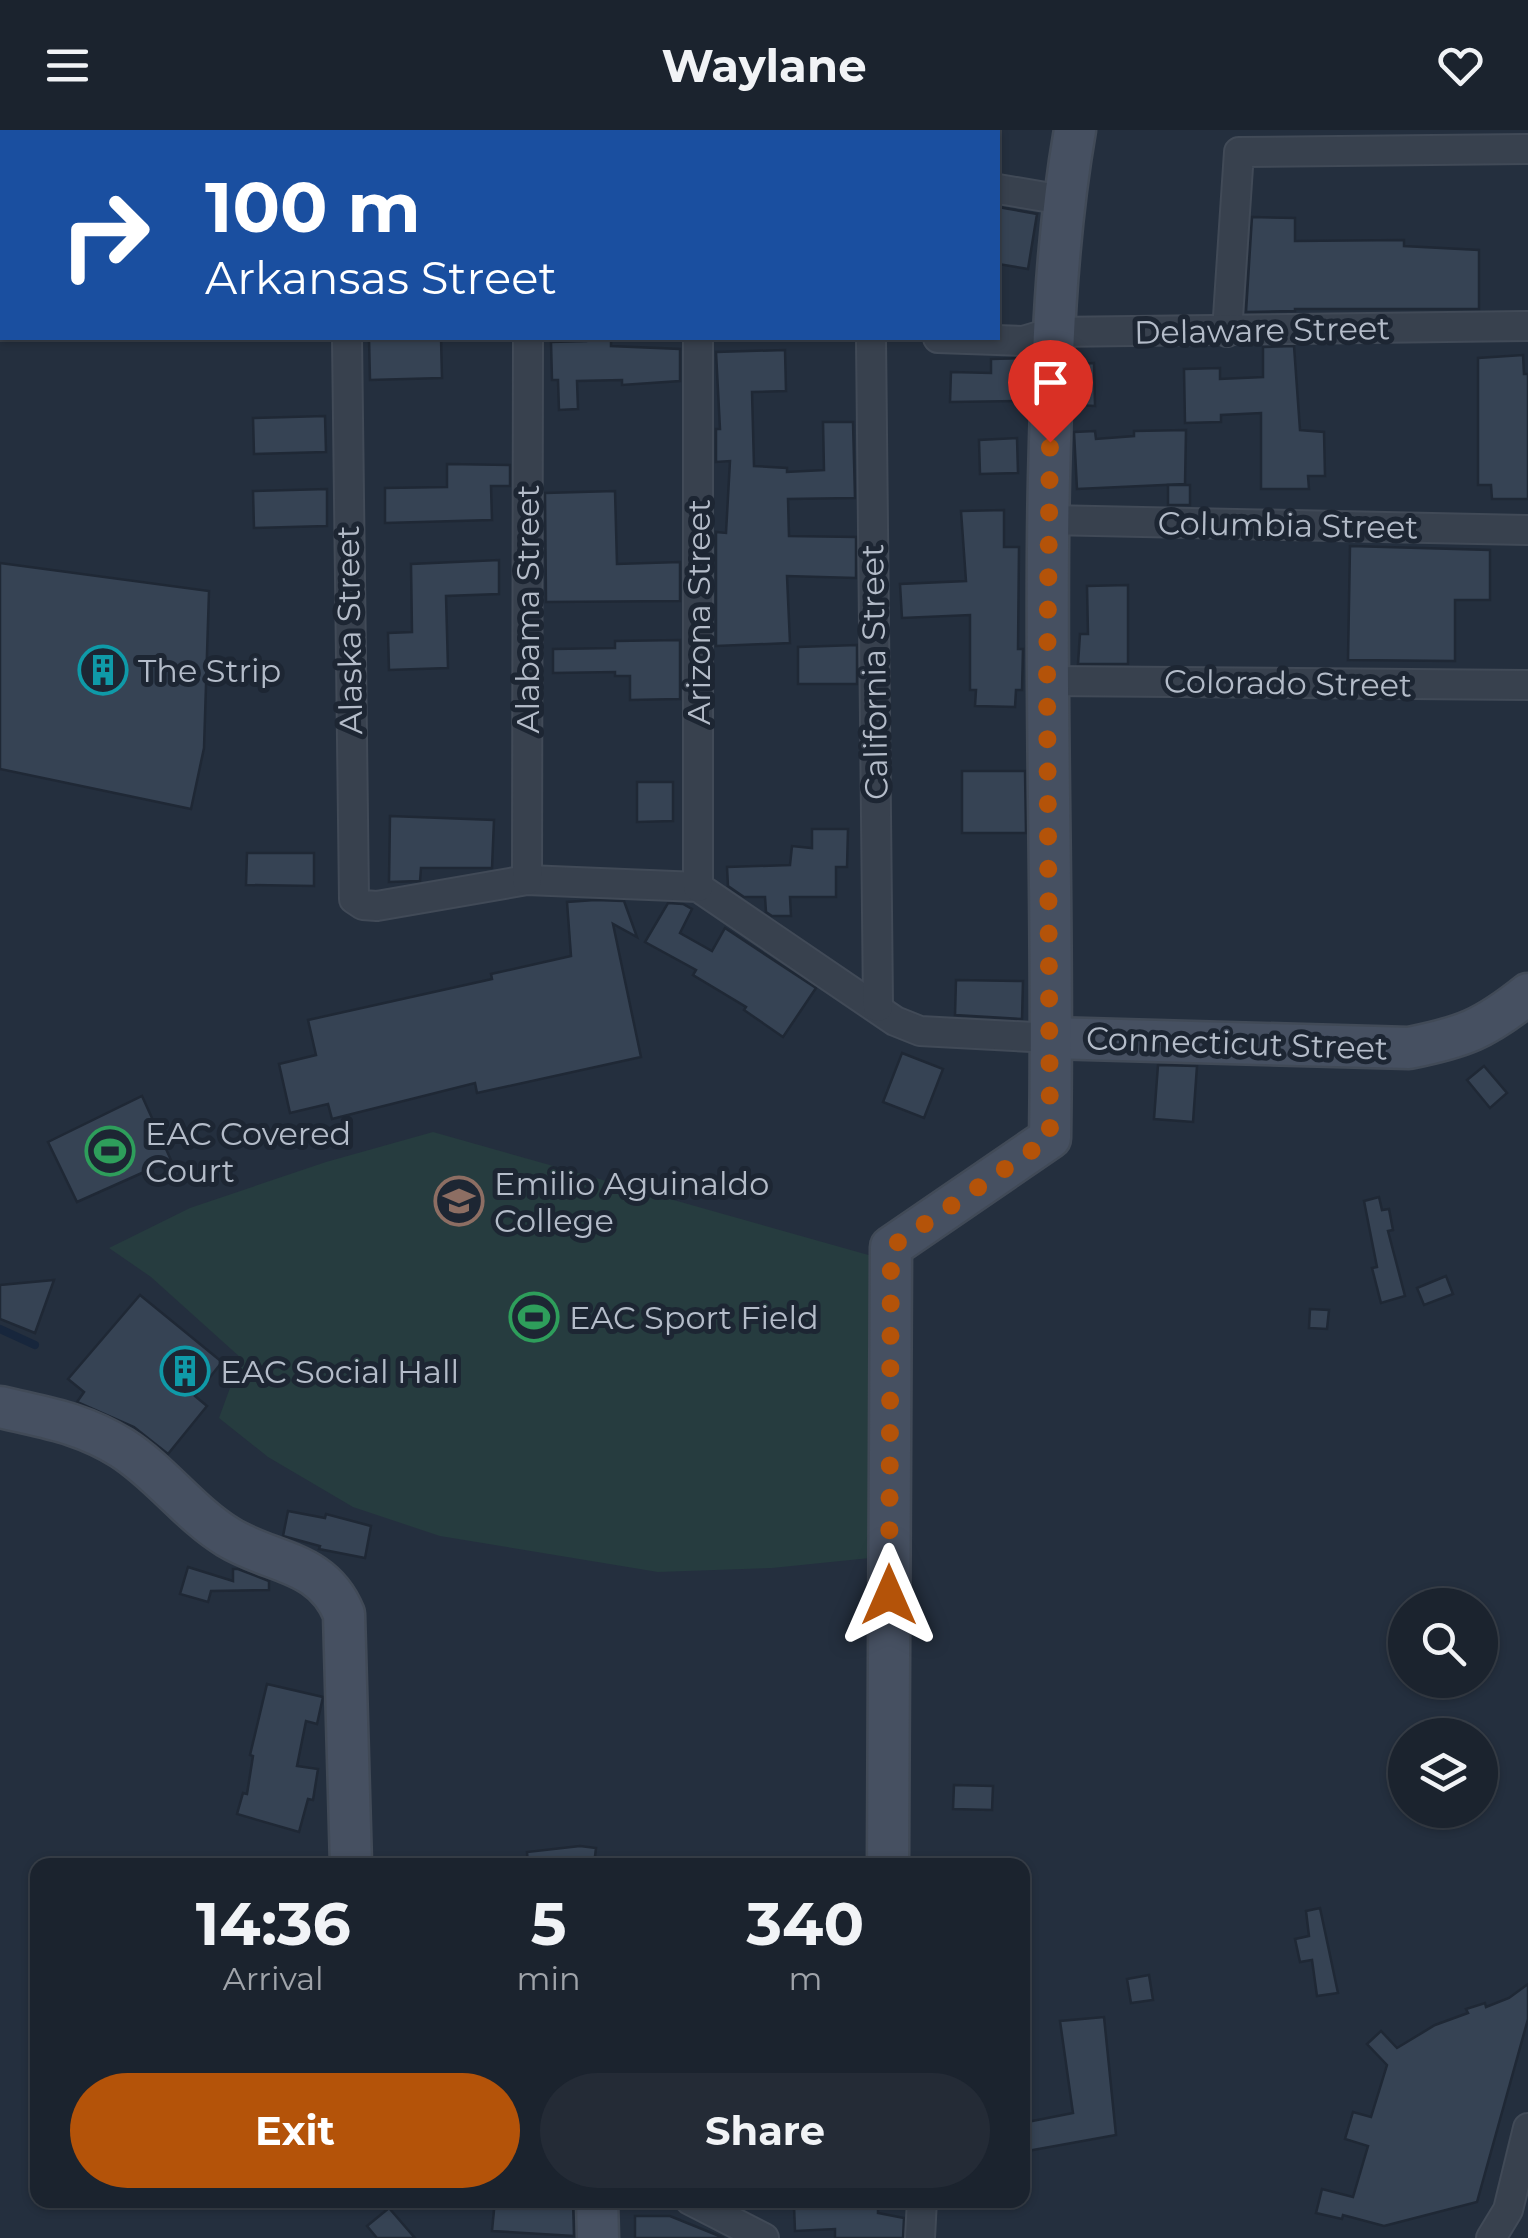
<!DOCTYPE html>
<html lang="en">
<head>
<meta charset="utf-8">
<style>
	body { margin:0; font-family:Montserrat,sans-serif; background:#242b36; color:#f1f3f6; height:100vh; display:flex; flex-direction:column; font-size:38px; white-space:nowrap }
	* { box-sizing:border-box; margin:0 }
	p { font-size:32px; color:#a0a4aa }
	.icon { flex:none; width:55px; height:55px; fill:none; stroke:currentColor; stroke-width:2; stroke-linecap:round; stroke-linejoin:round }
	.map { position:relative; flex:1; overflow:hidden }
	.drawer { position:absolute; left:30px; top:1728px; width:1000px; height:350px; display:flex; flex-direction:column; background:#1b232e; border-radius:20px; box-shadow:0 2px 8px #0004,0 0 0 2px #39404a }
	.drawer>* { flex:none }
	.banner { position:absolute; left:0px; top:0px; width:1000px; height:210px; box-shadow:0 2px 8px #0004,0 0 0 2px #39404a; background:#1a4fa0; color:#fff; overflow:hidden }
	.tools { position:absolute; left:1388px; top:1458px; display:grid; gap:20px }
	.tools a { display:grid; place-items:center; width:110px; height:110px; border-radius:50%; background:#1b232e; box-shadow:0 2px 8px #0004,0 0 0 2px #39404a; font-size:50px }
	.pin { position:absolute; display:grid; place-items:center; width:85px; height:85px; color:#fff; margin:-102px -42px; border-radius:50% 50% 50% 0; rotate:-45deg; box-shadow:0 0 10px #0007 }
	.pin .icon { rotate:45deg }
	.me { position:absolute; width:110px; margin:-55px; rotate:0deg; stroke-linejoin:round; filter:drop-shadow(0 0 8px #0008) }
	.turn { display:flex; align-items:center; gap:35px; height:210px; padding:0 40px; font-size:45px }
	.turn .icon { width:130px; height:130px; stroke-width:2.5 }
	.turn b { display:block; font-size:70px; line-height:85px }
	.eta { display:flex; justify-content:space-evenly; align-items:center; height:170px; text-align:center }
	.eta b { font-size:60px; font-weight:700; line-height:70px }
	.cta { display:flex; gap:20px; margin-top:auto; padding:20px 40px }
	.cta a { flex:1; height:115px; border-radius:60px; background:#b45309; color:#fff; font-size:40px; font-weight:700; line-height:115px; text-align:center }
	.cta a+a { background:#242b36; color:#f1f3f6 }
	header { display:flex; justify-content:space-between; align-items:center; height:130px; padding:0 40px; background:#1b232e; font-size:45px; font-weight:700 }
	.map>svg:first-child { display:block }
	.green { fill:#263c3f }
	.lines { fill:none; stroke-linecap:round; stroke-linejoin:round }
	.stream { stroke:#17263c; stroke-width:8 }
	.building { fill:#364354; stroke:#1f2835; stroke-width:2.5 }
	.street-casing { stroke:#414a57; stroke-width:32 }
	.secondary-casing { stroke:#414a57; stroke-width:45 }
	.street { stroke:#38414e; stroke-width:28 }
	.secondary { stroke:#465061; stroke-width:40 }
	.route { stroke:#b45309; stroke-width:18; stroke-dasharray:0 32.4 }
	.labels { text-anchor:middle; dominant-baseline:central; stroke-width:10; stroke-linejoin:round; paint-order:stroke }
	.street-label { font-size:32px; fill:#b4bcc9; stroke:#1d2633 }
	.poi-label { font-size:32px; fill:#b4bcc9; stroke:#1d2633; text-anchor:start }
</style>
</head>
<body>
<header><svg class="icon" aria-label="menu" viewBox="0 0 24 24"><path d="M4 6h16M4 12h16M4 18h16"/></svg>Waylane<svg class="icon" aria-label="heart" viewBox="0 0 24 24"><path d="M12 20l-8-8c-3-5 5-10 8-4 3-6 11-1 8 4z"/></svg></header>
<div class="map">
<svg width="1528" height="2108" viewBox="0 0 1528 2108">
	<rect width="100%" height="100%" fill="#242f3e"/>
	<path class="green" d="M 433,1002 L 872,1126 L 870,1428 L 772,1438 L 658,1442 L 440,1406 L 353,1377 L 268,1327 L 219,1288 L 241,1228 L 151,1147 L 109,1118 L 190,1078 L 326,1032 Z"/>
	<g class="lines">
		<path class="stream" d="M 0,1199 L 35,1215"/>
	</g>
	<g class="building">
		<path d="M 998,77 L 1037,84 L 1028,139 L 998,134 Z"/>
		<path d="M 1252,87 L 1295,88 L 1295,111 L 1404,110 L 1404,116 L 1479,120 L 1479,179 L 1295,179 L 1295,181 L 1246,182 Z"/>
		<path d="M 369,208 L 441,208 L 442,248 L 370,250 Z"/>
		<path d="M 586,208 L 611,208 L 611,216 L 680,219 L 680,251 L 622,255 L 622,250 L 577,251 L 578,279 L 559,280 L 558,250 L 552,250 L 551,212 L 586,211 Z"/>
		<path d="M 1294,216 L 1300,300 L 1324,302 L 1325,346 L 1308,346 L 1309,359 L 1261,359 L 1261,283 L 1221,285 L 1221,292 L 1185,293 L 1184,239 L 1220,238 L 1220,249 L 1263,247 L 1263,217 Z"/>
		<path d="M 785,220 L 786,261 L 752,262 L 754,336 L 787,338 L 787,342 L 824,340 L 823,292 L 853,292 L 855,368 L 788,369 L 789,406 L 856,407 L 856,448 L 787,446 L 790,513 L 716,516 L 716,402 L 726,403 L 730,331 L 716,332 L 716,299 L 720,299 L 716,222 Z"/>
		<path d="M 1523,225 L 1524,244 L 1528,244 L 1528,369 L 1492,369 L 1491,355 L 1478,355 L 1478,228 Z"/>
		<path d="M 1027,228 L 1027,271 L 950,272 L 951,242 L 991,243 L 991,229 Z"/>
		<path d="M 1094,233 L 1095,276 L 1075,275 L 1076,234 Z"/>
		<path d="M 325,286 L 326,322 L 254,324 L 253,288 Z"/>
		<path d="M 1186,300 L 1185,354 L 1077,359 L 1074,302 L 1095,301 L 1096,309 L 1134,306 L 1134,301 Z"/>
		<path d="M 1017,308 L 1018,343 L 980,344 L 979,310 Z"/>
		<path d="M 447,334 L 510,335 L 510,356 L 491,356 L 492,390 L 385,393 L 385,358 L 447,357 Z"/>
		<rect x="1168" y="355" width="22" height="20"/>
		<path d="M 327,359 L 327,396 L 254,398 L 253,361 Z"/>
		<path d="M 615,361 L 617,434 L 680,432 L 680,471 L 546,472 L 545,363 Z"/>
		<path d="M 1004,380 L 1004,417 L 1019,417 L 1018,519 L 1023,519 L 1022,560 L 1016,560 L 1015,577 L 975,576 L 976,560 L 970,560 L 970,485 L 902,488 L 900,454 L 966,451 L 961,381 Z"/>
		<path d="M 1350,416 L 1490,420 L 1490,470 L 1455,470 L 1455,531 L 1348,530 Z"/>
		<path d="M 499,430 L 499,464 L 446,466 L 448,538 L 389,540 L 388,503 L 412,502 L 411,434 Z"/>
		<path d="M 0,433 L 209,461 L 204,618 L 191,679 L 0,639 Z"/>
		<path d="M 1128,455 L 1128,534 L 1078,534 L 1080,504 L 1088,504 L 1087,456 Z"/>
		<path d="M 680,510 L 680,569 L 630,570 L 630,546 L 615,546 L 615,542 L 553,543 L 553,519 L 615,518 L 615,511 Z"/>
		<path d="M 857,515 L 857,554 L 798,554 L 798,517 Z"/>
		<path d="M 962,641 L 1025,641 L 1026,703 L 962,703 Z"/>
		<path d="M 637,652 L 673,652 L 673,691 L 637,692 Z"/>
		<path d="M 390,686 L 494,690 L 492,738 L 421,738 L 420,751 L 389,752 Z"/>
		<path d="M 812,699 L 848,699 L 847,737 L 836,737 L 836,767 L 790,767 L 791,786 L 772,786 L 766,782 L 765,767 L 744,767 L 728,756 L 727,737 L 790,735 L 792,716 L 812,718 Z"/>
		<path d="M 247,723 L 314,723 L 314,756 L 246,755 Z"/>
		<path d="M 595,770 L 624,771 L 637,807 L 613,794 L 641,927 L 477,963 L 475,953 L 332,989 L 328,974 L 290,983 L 279,934 L 316,925 L 308,890 L 492,849 L 491,844 L 571,826 L 567,772 Z"/>
		<path d="M 668,773 L 683,774 L 692,779 L 680,803 L 712,821 L 725,798 L 816,858 L 783,907 L 744,880 L 746,877 L 693,845 L 696,840 L 645,812 Z"/>
		<path d="M 956,850 L 1023,851 L 1022,889 L 955,885 Z"/>
		<path d="M 902,923 L 943,939 L 924,988 L 883,972 Z"/>
		<path d="M 1158,935 L 1197,936 L 1193,992 L 1154,989 Z"/>
		<path d="M 1484,936 L 1507,963 L 1490,978 L 1467,950 Z"/>
		<path d="M 142,966 L 171,1030 L 77,1072 L 48,1012 Z"/>
		<path d="M 1379,1067 L 1382,1080 L 1389,1079 L 1393,1100 L 1388,1101 L 1405,1166 L 1381,1173 L 1372,1138 L 1377,1137 L 1364,1071 Z"/>
		<path d="M 1446,1146 L 1453,1164 L 1424,1175 L 1417,1158 Z"/>
		<path d="M 54,1150 L 35,1203 L 0,1189 L 0,1155 Z"/>
		<path d="M 140,1165 L 222,1232 L 195,1266 L 207,1276 L 168,1324 L 134,1297 L 77,1272 L 84,1262 L 68,1249 Z"/>
		<path d="M 1310,1179 L 1329,1180 L 1327,1199 L 1309,1198 Z"/>
		<path d="M 288,1381 L 325,1388 L 326,1384 L 371,1396 L 365,1428 L 319,1419 L 320,1416 L 283,1406 Z"/>
		<path d="M 188,1437 L 233,1451 L 233,1439 L 238,1439 L 269,1451 L 269,1460 L 211,1461 L 208,1472 L 180,1464 Z"/>
		<path d="M 267,1554 L 323,1567 L 317,1594 L 306,1591 L 297,1636 L 318,1639 L 313,1670 L 308,1669 L 299,1702 L 237,1684 L 243,1663 L 247,1664 L 253,1626 L 250,1625 Z"/>
		<path d="M 954,1655 L 993,1656 L 992,1680 L 953,1679 Z"/>
		<path d="M 580,1716 L 596,1718 L 594,1735 L 528,1735 L 527,1722 Z"/>
		<path d="M 1320,1778 L 1338,1863 L 1317,1866 L 1312,1830 L 1300,1832 L 1295,1809 L 1309,1806 L 1306,1781 Z"/>
		<path d="M 1149,1845 L 1153,1870 L 1131,1873 L 1127,1849 Z"/>
		<path d="M 1528,1854 L 1528,1889 L 1477,2072 L 1384,2096 L 1343,2085 L 1342,2089 L 1316,2083 L 1322,2059 L 1353,2067 L 1368,2016 L 1345,2009 L 1353,1982 L 1371,1987 L 1387,1935 L 1367,1914 L 1381,1901 L 1397,1918 L 1435,1895 L 1468,1883 L 1466,1879 L 1485,1873 L 1486,1877 L 1509,1868 Z"/>
		<path d="M 1104,1887 L 1116,2005 L 1022,2022 L 1022,1993 L 1073,1983 L 1060,1891 Z"/>
		<path d="M 495,2070 L 573,2070 L 574,2106 L 492,2101 Z"/>
		<path d="M 835,2073 L 878,2073 L 878,2083 L 904,2088 L 903,2108 L 835,2108 L 835,2099 L 795,2101 L 794,2076 Z"/>
		<path d="M 389,2078 L 415,2108 L 377,2108 L 367,2096 Z"/>
		<path d="M 635,2086 L 670,2086 L 724,2108 L 635,2108 Z"/>
	</g>
	<g class="lines">
		<g class="street-casing">
			<g id="street">
				<path d="M 39,2 L 39,0"/>
				<path d="M 597,2 L 597,0"/>
				<path d="M 0,40 L 2,40"/>
				<path d="M 998,59 L 1063,70"/>
				<path d="M 1227,202 L 1239,22 L 1528,19"/>
				<path d="M 347,208 L 354,769 L 363,775 L 377,776 L 527,750 L 698,757 L 895,891 L 920,901 L 1051,908"/>
				<path d="M 871,208 L 878,877"/>
				<path d="M 938,208 L 1023,211 L 1053,202 L 1528,196"/>
				<path d="M 1048,390 L 1528,400"/>
				<path d="M 1047,551 L 1528,555"/>
				<path d="M 527,750 L 528,208"/>
				<path d="M 698,757 L 698,208"/>
				<path d="M 690,2070 L 764,2108"/>
				<path d="M 920,2108 L 922,2070"/>
				<path d="M 1491,2108 L 1508,2080 L 1528,1998"/>
			</g>
		</g>
		<g class="secondary-casing">
			<g id="secondary">
				<path d="M 1051,908 L 1409,918 C 1464,907 1484,899 1528,864"/>
				<path d="M 0,1277 C 46,1288 80,1292 122,1318 C 161,1343 189,1383 228,1407 C 272,1434 322,1430 344,1484 L 351,1735"/>
				<path d="M 888,1735 L 891,1117 L 1050,1008 C 1054,788 1044,568 1049,348 C 1052,231 1055,115 1075,0"/>
				<path d="M 597,2070 L 598,2108"/>
			</g>
		</g>
		<use href="#street" class="street"/>
		<use href="#secondary" class="secondary"/>
	</g>
	<g class="lines">
		<path class="route" d="M 889,1465 L 891,1117 L 1050,1008 L 1047,550 L 1050,312"/>
	</g>
	<defs>
		<g id="building-ring" transform="scale(2.5)"><circle r="9.5" fill="#1d2633" stroke="#0f9aa8" stroke-width="1.5"/><path d="M-4-6H4V6H1V3H-1V6H-4ZM-2.5-4.3h1.7v1.8h-1.7ZM.8-4.3h1.7v1.8H.8ZM-2.5-1h1.7V.8h-1.7ZM.8-1h1.7V.8H.8Z" fill="#0f9aa8"/></g>
		<g id="stadium-ring" transform="scale(2.5)"><circle r="9.5" fill="#1d2633" stroke="#2e9e5b" stroke-width="1.5"/><path d="M0-5a6.5 5 0 1 0 0 10a6.5 5 0 1 0 0-10ZM-3.5-1.8h7v3.6h-7Z" fill="#2e9e5b"/></g>
		<g id="university-ring" transform="scale(2.5)"><circle r="9.5" fill="#1d2633" stroke="#8d6e63" stroke-width="1.5"/><path d="M0-5L7-2L0 1L-7-2ZM-4 1L0 2.5L4 1V4Q0 6-4 4Z" fill="#8d6e63"/></g>
	</defs>
	<g fill-rule="evenodd">
		<use href="#building-ring" x="103" y="540"/>
		<use href="#stadium-ring" x="110" y="1021"/>
		<use href="#university-ring" x="459" y="1071"/>
		<use href="#stadium-ring" x="534" y="1187"/>
		<use href="#building-ring" x="185" y="1241"/>
	</g>
	<g class="labels">
		<g class="street-label">
			<text transform="translate(1262 200) rotate(-1)">Delaware Street</text>
			<text transform="translate(1288 395) rotate(1)">Columbia Street</text>
			<text transform="translate(527 479) rotate(-90)">Alabama Street</text>
			<text transform="translate(698 482) rotate(-90)">Arizona Street</text>
			<text transform="translate(349 500) rotate(-91)">Alaska Street</text>
			<text transform="translate(874 542) rotate(-91)">California Street</text>
			<text transform="translate(1288 553) rotate(1)">Colorado Street</text>
			<text transform="translate(1237 913) rotate(2)">Connecticut Street</text>
		</g>
		<g class="poi-label">
			<text x="138" y="540">The Strip</text>
			<text x="145" y="1003">EAC Covered<tspan x="145" dy="37">Court</tspan></text>
			<text x="494" y="1053">Emilio Aguinaldo<tspan x="494" dy="37">College</tspan></text>
			<text x="569" y="1187">EAC Sport Field</text>
			<text x="220" y="1241">EAC Social Hall</text>
		</g>
	</g>
</svg>
<div class="tools">
<a><svg class="icon" aria-label="search" viewBox="0 0 24 24"><circle cx="10" cy="10" r="6"/><path d="M15 15l6 6"/></svg></a>
<a><svg class="icon" aria-label="layers" viewBox="0 0 24 24"><path d="M12 4l9 5-9 5-9-5zM3 14l9 5 9-5"/></svg></a>
</div>
<div class="pin" style="left:1050px;top:312px;background:#d93025"><svg class="icon" aria-label="arrive" viewBox="0 0 24 24"><path d="M6 21V4h12l-3 4 3 4H6"/></svg></div>
<svg class="me" style="left:889px;top:1465px" viewBox="-20 -20 40 40"><path d="M0-17L14 15 0 8-14 15z" fill="#b45309" stroke="#fff" stroke-width="4"/></svg>
<div class="banner">
<div class="turn"><svg class="icon" aria-label="right" viewBox="0 0 24 24"><path d="M7 20v-9h11M14 6l5 5-5 5"/></svg><div><b>100 m</b>Arkansas Street</div></div>
</div>
<section class="drawer">
<div class="eta">
<div><b>14:36</b><p>Arrival</p></div>
<div><b>5</b><p>min</p></div>
<div><b>340</b><p>m</p></div>
</div>
<div class="cta"><a>Exit</a><a>Share</a></div>
</section>
</div>
</body>
</html>
